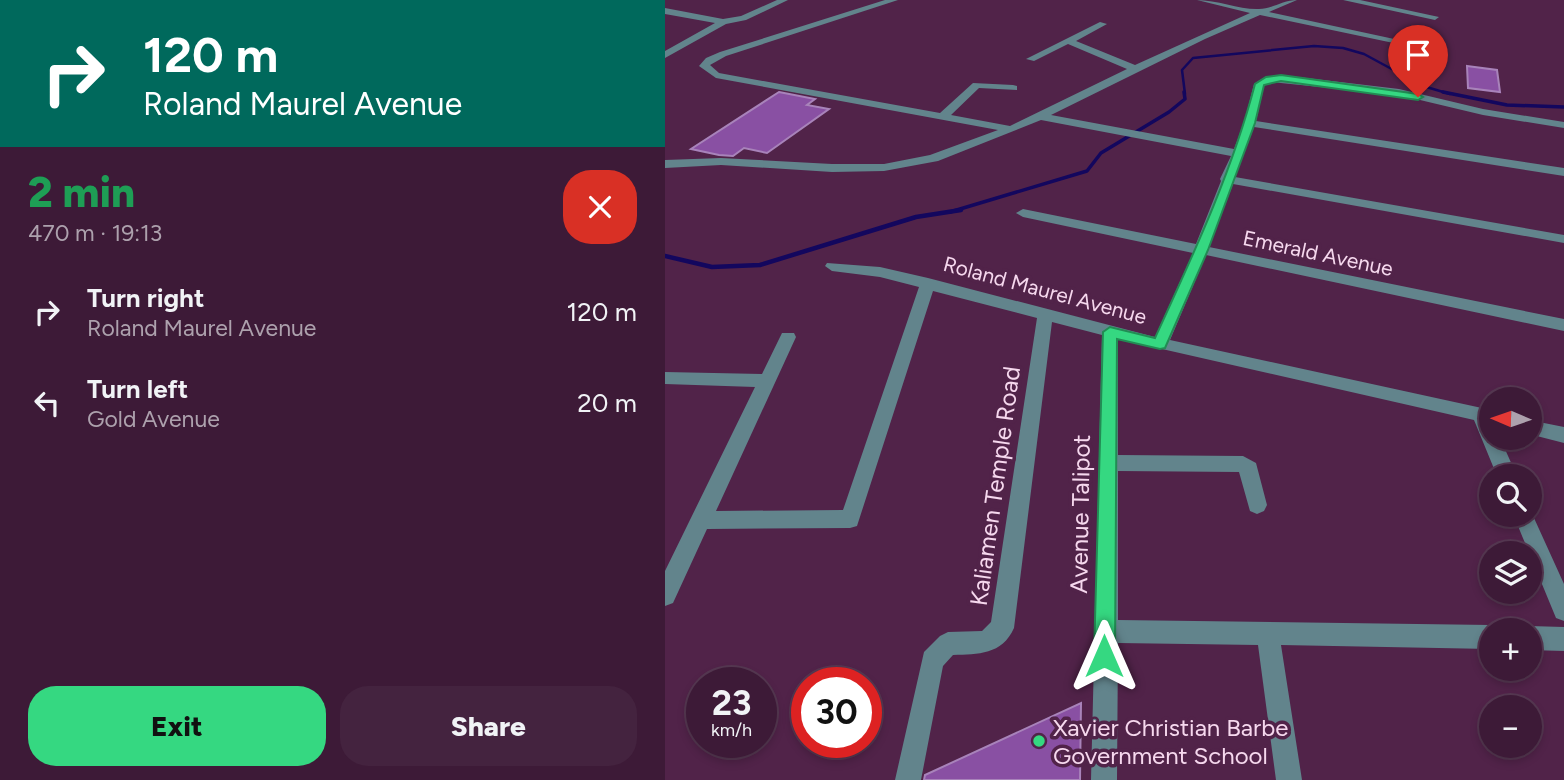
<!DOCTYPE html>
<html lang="en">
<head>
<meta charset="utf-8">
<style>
	body { margin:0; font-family:Figtree,sans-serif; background:#44233f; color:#f1f3f6; height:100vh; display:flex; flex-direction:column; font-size:26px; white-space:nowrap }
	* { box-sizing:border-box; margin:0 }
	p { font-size:23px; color:#ada1ad }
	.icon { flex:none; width:38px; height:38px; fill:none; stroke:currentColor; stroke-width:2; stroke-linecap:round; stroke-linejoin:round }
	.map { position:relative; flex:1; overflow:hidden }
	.details { display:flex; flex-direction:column; background:#3d1a37; width:665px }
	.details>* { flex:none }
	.guide { background:#00695c; color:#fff; overflow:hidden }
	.needle { width:46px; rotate:272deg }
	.buttons { position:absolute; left:814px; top:387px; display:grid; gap:14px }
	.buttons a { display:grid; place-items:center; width:63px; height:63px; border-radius:50%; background:#3d1a37; box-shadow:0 4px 10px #0003,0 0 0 2px #563852; font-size:35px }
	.speed { position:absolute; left:21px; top:667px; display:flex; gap:14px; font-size:35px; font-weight:700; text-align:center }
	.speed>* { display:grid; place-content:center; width:91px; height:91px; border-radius:50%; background:#3d1a37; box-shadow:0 4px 10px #0003,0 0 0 2px #563852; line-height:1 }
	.speed small { font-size:18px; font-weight:400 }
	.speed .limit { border:10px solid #d22; background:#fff; color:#111 }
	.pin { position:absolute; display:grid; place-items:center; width:60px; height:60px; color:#fff; margin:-72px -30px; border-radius:50% 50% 50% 0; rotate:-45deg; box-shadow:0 0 7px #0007 }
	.pin .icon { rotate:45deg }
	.me { position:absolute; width:77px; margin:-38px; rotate:0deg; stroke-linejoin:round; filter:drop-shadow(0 0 5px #0008) }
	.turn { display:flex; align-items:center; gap:24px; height:147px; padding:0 28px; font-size:32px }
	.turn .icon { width:91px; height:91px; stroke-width:2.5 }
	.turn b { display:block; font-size:49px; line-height:60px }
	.round { display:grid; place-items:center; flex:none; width:74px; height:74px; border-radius:28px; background:#44233f }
	.headline { display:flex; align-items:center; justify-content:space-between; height:119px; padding:0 28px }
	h1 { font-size:42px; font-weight:800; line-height:52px; color:#1e9e55 }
	.button { display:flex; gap:14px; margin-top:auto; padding:14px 28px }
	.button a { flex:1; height:80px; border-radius:28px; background:#35d881; color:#111; font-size:28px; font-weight:800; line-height:80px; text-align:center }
	.button a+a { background:#44233f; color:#f1f3f6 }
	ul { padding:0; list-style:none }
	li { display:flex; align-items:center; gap:21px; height:91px; padding:0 28px }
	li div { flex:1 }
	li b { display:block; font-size:26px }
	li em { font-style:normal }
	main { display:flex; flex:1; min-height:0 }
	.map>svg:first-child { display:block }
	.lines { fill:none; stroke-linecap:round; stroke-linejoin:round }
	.stream-far2 { stroke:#13075e; stroke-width:2.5 }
	.stream-far1 { stroke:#13075e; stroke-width:3.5 }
	.stream { stroke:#13075e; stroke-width:4.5 }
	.building { fill:#8950a3; stroke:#a883ba; stroke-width:2 }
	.minor { fill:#62848c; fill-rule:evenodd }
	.route { fill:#35d881; stroke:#228c54; stroke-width:2 }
	.poi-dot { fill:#35d881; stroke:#512349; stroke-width:2.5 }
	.labels { text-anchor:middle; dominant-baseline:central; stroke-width:7; stroke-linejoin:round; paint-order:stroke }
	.street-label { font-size:21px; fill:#f6d8ee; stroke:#512349 }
	.near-street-label { font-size:24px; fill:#f6d8ee; stroke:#512349 }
	.near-poi-label { font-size:24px; fill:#f6d8ee; stroke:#512349; text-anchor:start }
</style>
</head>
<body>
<main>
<section class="details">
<div class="guide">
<div class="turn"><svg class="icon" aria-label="right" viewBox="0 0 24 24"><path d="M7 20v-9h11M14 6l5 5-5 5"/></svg><div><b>120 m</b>Roland Maurel Avenue</div></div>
</div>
<div class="headline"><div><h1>2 min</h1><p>470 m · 19:13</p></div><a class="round" style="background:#d93025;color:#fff"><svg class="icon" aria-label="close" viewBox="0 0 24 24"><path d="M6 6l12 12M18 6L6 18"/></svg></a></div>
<ul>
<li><svg class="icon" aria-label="right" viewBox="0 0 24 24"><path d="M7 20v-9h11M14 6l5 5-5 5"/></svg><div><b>Turn right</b><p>Roland Maurel Avenue</p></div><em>120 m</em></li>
<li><svg class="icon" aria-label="left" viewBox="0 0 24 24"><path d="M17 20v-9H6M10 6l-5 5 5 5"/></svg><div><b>Turn left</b><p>Gold Avenue</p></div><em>20 m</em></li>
</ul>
<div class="button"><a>Exit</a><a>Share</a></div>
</section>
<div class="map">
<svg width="899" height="780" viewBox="0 0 899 780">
	<rect width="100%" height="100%" fill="#512349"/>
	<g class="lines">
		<path class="stream-far2" d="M 520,94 L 517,70 L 528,58 L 649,46 L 678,48 L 699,54 L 758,86 L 785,94"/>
		<g class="stream-far1">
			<path d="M 778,92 L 842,105 L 899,107"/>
			<path d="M 285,212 L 422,171 L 436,153 L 504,112 L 520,99 L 519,92"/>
		</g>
		<path class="stream" d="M 0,256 L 47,267 L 95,265 L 251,217 L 296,210"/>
	</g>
	<g class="building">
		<path d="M 802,66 L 832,70 L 835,92 L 803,88 Z"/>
		<path d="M 114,92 L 150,99 L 142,105 L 164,109 L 102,153 L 79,148 L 68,156 L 54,155 L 26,149 Z"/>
		<path d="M 416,703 L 415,780 L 259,780 L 260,775 Z"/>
	</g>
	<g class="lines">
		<g class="minor">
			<path d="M 112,0 L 123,0 L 81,20 L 61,24 L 0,58 L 0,51 L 50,23 L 0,14 L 0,8 L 58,19 L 76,16 Z"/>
			<path d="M 220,0 L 233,0 L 61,56 L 45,65 L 54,73 L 275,113 L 308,83 L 348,85 L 352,86 L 352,90 L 314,88 L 286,115 L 345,126 L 462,69 L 403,44 L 369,61 L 361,59 L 435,22 L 442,24 L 411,41 L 470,65 L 585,13 L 532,0 C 552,0 576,10 594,9 C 607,9 618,0 632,0 L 604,12 L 743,42 L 738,45 L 595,15 L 540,39 L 386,115 L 569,149 L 579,123 L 589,84 L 600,77 L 616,75 L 734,89 L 818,109 L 899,122 L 899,128 L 818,115 L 734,95 L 606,82 L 599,86 L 591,121 L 899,168 L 899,176 L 589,127 L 570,177 L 899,235 L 899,243 L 568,184 L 544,247 L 899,319 L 899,331 L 541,255 L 505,340 L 826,410 L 826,438 L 835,438 L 852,476 L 832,476 L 809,420 L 453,339 L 453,455 L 578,456 L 591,463 L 602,505 L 599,511 L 592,514 L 585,511 L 574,472 L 453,471 L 453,620 L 826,625 L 835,630 L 826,630 L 826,649 L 616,645 L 637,780 L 611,780 L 593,645 L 453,643 L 452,780 L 426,780 L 437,335 L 387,322 L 349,628 C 337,655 313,654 288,655 L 278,666 L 256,780 L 230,780 L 259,652 L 275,636 L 283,632 L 317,631 L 326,622 L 372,318 L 268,291 L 192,526 L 185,528 L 42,529 L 8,603 L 0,606 L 0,571 L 90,387 L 0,384 L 0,372 L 97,374 L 117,333 L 129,333 L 131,337 L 51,511 L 178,510 L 254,287 L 215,277 L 167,271 L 160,266 L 162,263 L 215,267 L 263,278 L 490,337 L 528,253 L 358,217 L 351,213 L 358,209 L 531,244 L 556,181 L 555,179 L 566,156 L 376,120 L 273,161 L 219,171 L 167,172 L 56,165 L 0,168 L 0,160 L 56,158 L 167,164 L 219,164 L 265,155 L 333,130 L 51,78 L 34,66 L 41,58 L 55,52 Z"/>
			<path d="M 678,0 L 695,0 L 774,17 L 770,20 Z"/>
			<path d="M 864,420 L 899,427 L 899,443 L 864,434 Z"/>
			<path d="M 864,507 L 899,584 L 899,621 L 891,618 L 848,514 L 864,514 Z"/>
			<path d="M 864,626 L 899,627 L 899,651 L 864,650 L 864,630 L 856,630 Z"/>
		</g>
	</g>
	<path class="route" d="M 616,75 L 753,94 L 758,97 L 753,100 L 616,81 L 599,85 L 590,123 L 543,250 L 500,348 L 495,349 L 452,339 L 450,656 L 447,664 L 439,667 L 432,664 L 429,656 L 438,332 L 445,327 L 490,338 C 528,255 567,172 590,84 L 601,77 Z"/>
	<circle class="poi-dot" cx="374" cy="741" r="7"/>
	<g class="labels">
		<g class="street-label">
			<text transform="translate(653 253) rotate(12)">Emerald Avenue</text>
			<text transform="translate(380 290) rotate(15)">Roland Maurel Avenue</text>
		</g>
		<g class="near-street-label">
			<text transform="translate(330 486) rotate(-82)">Kaliamen Temple Road</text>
			<text transform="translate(415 514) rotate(-89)">Avenue Talipot</text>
		</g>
		<g class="near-poi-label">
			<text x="388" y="727">Xavier Christian Barbe<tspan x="388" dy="28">Government School</tspan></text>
		</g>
	</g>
</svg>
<div class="buttons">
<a><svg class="needle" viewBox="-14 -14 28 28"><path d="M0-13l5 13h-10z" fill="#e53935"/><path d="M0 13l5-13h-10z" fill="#ada1ad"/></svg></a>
<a><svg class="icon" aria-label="search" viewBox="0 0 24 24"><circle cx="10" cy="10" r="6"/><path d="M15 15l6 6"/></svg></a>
<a><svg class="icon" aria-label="layers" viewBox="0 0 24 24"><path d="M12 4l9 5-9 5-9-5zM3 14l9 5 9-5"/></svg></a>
<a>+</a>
<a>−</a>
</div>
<div class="speed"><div>23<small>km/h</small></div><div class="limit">30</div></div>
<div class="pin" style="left:753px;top:97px;background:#d93025"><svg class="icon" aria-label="arrive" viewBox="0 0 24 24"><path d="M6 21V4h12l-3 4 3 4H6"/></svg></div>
<svg class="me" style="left:439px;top:656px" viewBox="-20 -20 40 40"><path d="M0-17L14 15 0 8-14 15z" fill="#35d881" stroke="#fff" stroke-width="4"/></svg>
</div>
</main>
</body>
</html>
